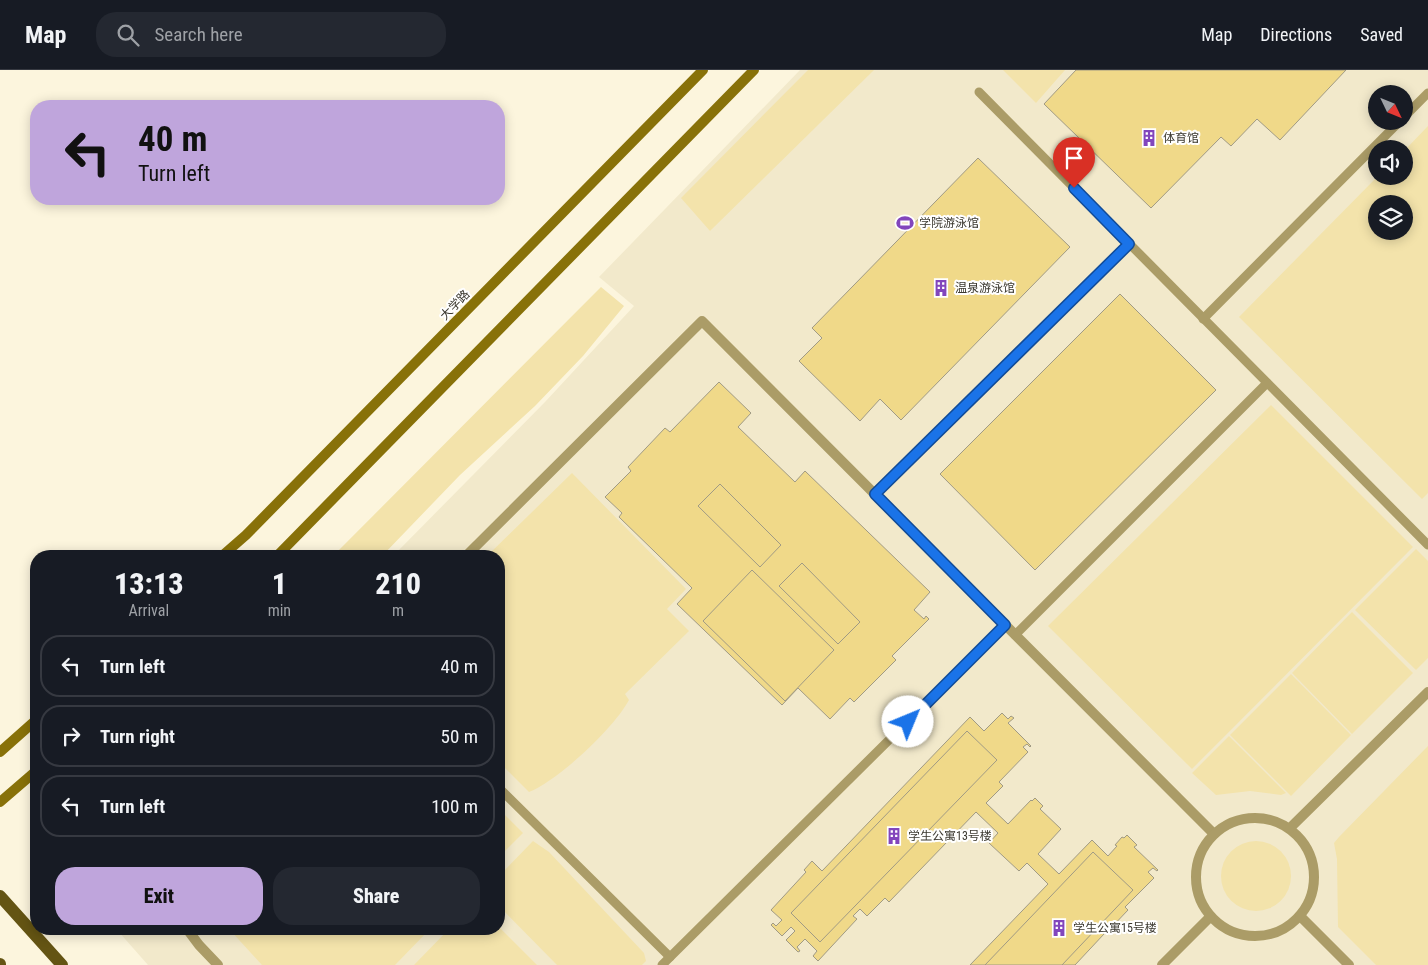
<!DOCTYPE html>
<html lang="en">
<head>
<meta charset="utf-8">
<style>
	body { margin:0; font-family:"Roboto Condensed","Noto Sans SC",sans-serif; background:#242831; color:#f1f3f6; height:100vh; display:flex; flex-direction:column; font-size:19px; white-space:nowrap }
	* { box-sizing:border-box; margin:0 }
	p { font-size:16px; color:#9ea1a6 }
	.icon { flex:none; width:28px; height:28px; fill:none; stroke:currentColor; stroke-width:2; stroke-linecap:round; stroke-linejoin:round }
	.map { position:relative; flex:1; overflow:hidden }
	.drawer { position:absolute; left:30px; top:480px; width:475px; height:385px; display:flex; flex-direction:column; background:#171b24; border-radius:20px; box-shadow:0 2px 12px #0003 }
	.drawer>* { flex:none }
	.top-card { position:absolute; left:30px; top:30px; width:475px; height:105px; border-radius:20px; box-shadow:0 2px 12px #0003; background:#bfa5dc; color:#111; overflow:hidden }
	.needle { width:32px; rotate:133deg }
	.tools { position:absolute; left:1368px; top:15px; display:grid; gap:10px }
	.tools a { display:grid; place-items:center; width:45px; height:45px; border-radius:50%; background:#171b24; box-shadow:0 2px 12px #0003; font-size:25px }
	.pin { position:absolute; display:grid; place-items:center; width:42px; height:42px; color:#fff; margin:-51px -21px; border-radius:50% 50% 50% 0; rotate:-45deg; box-shadow:0 0 5px #0007 }
	.pin .icon { rotate:45deg }
	.me { position:absolute; width:55px; margin:-28px; rotate:45deg; stroke-linejoin:round; filter:drop-shadow(0 0 4px #0008) }
	.turn { display:flex; align-items:center; gap:18px; height:105px; padding:0 25px; font-size:22px }
	.turn .icon { width:65px; height:65px; stroke-width:2.5 }
	.turn b { display:block; font-size:35px; line-height:42px }
	.eta { display:flex; justify-content:space-evenly; align-items:center; height:85px; text-align:center }
	.eta b { font-size:30px; font-weight:800; line-height:35px }
	.primary-button { display:flex; gap:10px; margin-top:auto; padding:10px 25px }
	.primary-button a { flex:1; height:58px; border-radius:20px; background:#bfa5dc; color:#111; font-size:20px; font-weight:800; line-height:58px; text-align:center }
	.primary-button a+a { background:#242831; color:#f1f3f6 }
	ul { padding:0; list-style:none }
	li { display:flex; align-items:center; gap:15px; height:62px; margin:0 10px 8px; padding:0 15px; border:2px solid #363941; border-radius:20px }
	li div { flex:1 }
	li b { display:block; font-size:19px }
	li em { font-style:normal }
	header { display:flex; align-items:center; gap:30px; box-sizing:border-box; height:70px; padding:0 25px; background:#171b24; border-bottom:1px solid #363941 }
	header strong { font-size:24px }
	nav { display:flex; gap:28px; margin-inline-start:auto; font-size:18px }
	.search { width:350px; height:45px; background:#242831; display:flex; align-items:center; gap:12px; box-sizing:border-box; padding:0 18px; border-radius:20px; color:#9ea1a6; font-size:19px }
	.map>svg:first-child { display:block }
	.built { fill:#f2e9cb; fill-rule:evenodd }
	.green { fill:#f3e3ab; fill-rule:evenodd }
	.building { fill:#f0d989; stroke:#a09a84 }
	.lines { fill:none; stroke-linecap:round; stroke-linejoin:round }
	.service { stroke:#ab9c67; stroke-width:9 }
	.minor { stroke:#ab9c67; stroke-width:10 }
	.secondary { stroke:#887109; stroke-width:10 }
	.primary { stroke:#645413; stroke-width:12 }
	.route-casing { stroke:#114b97; stroke-width:12 }
	.route { stroke:#1a73e8; stroke-width:9 }
	.labels { text-anchor:middle; dominant-baseline:central; stroke-width:4; stroke-linejoin:round; paint-order:stroke }
	.poi-label { font-size:12px; fill:#3b382f; stroke:#fff; text-anchor:start }
	.street-label { font-size:12px; fill:#3b382f; stroke:#fff }
</style>
</head>
<body>
<header>
<strong>Map</strong>
<div class="search"><svg class="icon" aria-label="search" viewBox="0 0 24 24"><circle cx="10" cy="10" r="6"/><path d="M15 15l6 6"/></svg>Search here</div>
<nav><a>Map</a><a>Directions</a><a>Saved</a></nav>
</header>
<div class="map">
<svg width="1428" height="895" viewBox="0 0 1428 895">
	<rect width="100%" height="100%" fill="#fcf5dd"/>
	<path class="built" d="M 800,0 L 1428,0 L 1428,895 L 148,895 L 118,861 L 118,859 L 499,859 L 499,486 L 393,486 L 545,332 L 634,236 L 599,207 ZM 1376,24 L 1404,24 L 1404,51 L 1376,51 ZM 1376,79 L 1404,79 L 1404,106 L 1376,106 ZM 1376,134 L 1404,134 L 1404,161 L 1376,161 Z"/>
	<g class="green">
		<path d="M 808,0 L 874,0 L 710,161 L 681,128 Z"/>
		<path d="M 1003,0 L 1065,0 L 1036,33 Z"/>
		<path d="M 1428,56 L 1428,423 L 1422,429 L 1239,247 L 1378,106 L 1404,106 L 1404,81 ZM 1376,134 L 1404,134 L 1404,161 L 1376,161 Z"/>
		<path d="M 601,217 L 624,236 L 583,286 L 535,336 L 460,405 L 382,486 L 333,486 Z"/>
		<path d="M 1271,335 L 1413,477 L 1192,699 L 1048,556 Z"/>
		<path d="M 572,403 L 686,519 L 667,539 L 689,561 L 625,624 L 629,630 C 614,658 559,710 529,722 L 499,692 L 499,486 L 487,486 Z"/>
		<path d="M 1416,479 L 1428,491 L 1428,588 L 1416,600 L 1355,540 Z"/>
		<path d="M 1352,542 L 1413,603 L 1352,664 L 1292,603 Z"/>
		<path d="M 1291,604 L 1351,665 L 1291,726 L 1230,665 Z"/>
		<path d="M 1229,666 L 1286,723 L 1281,725 L 1250,721 L 1216,725 L 1192,703 Z"/>
		<path d="M 1428,676 L 1428,895 L 1376,895 L 1338,857 L 1337,789 L 1334,773 L 1339,767 Z"/>
		<path d="M 499,739 L 523,763 L 499,787 Z"/>
		<path d="M 533,771 L 549,782 L 644,883 L 646,891 L 642,895 L 557,895 L 499,836 L 499,806 Z"/>
		<circle cx="1256" cy="806" r="35"/>
		<path d="M 499,857 L 537,895 L 414,895 L 449,859 L 499,859 Z"/>
		<path d="M 229,859 L 430,859 L 395,895 L 262,895 Z"/>
	</g>
	<g class="building">
		<path d="M 1076,0 L 1346,0 L 1280,70 L 1257,49 L 1231,76 L 1221,67 L 1151,138 L 1044,34 Z"/>
		<path d="M 978,88 L 1070,177 L 901,350 L 880,329 L 860,351 L 799,291 L 822,268 L 812,258 Z"/>
		<path d="M 1120,224 L 1216,320 L 1035,500 L 940,404 Z"/>
		<path d="M 719,312 L 751,343 L 738,357 L 795,412 L 805,401 L 930,522 L 914,540 L 924,549 L 926,546 L 929,549 L 892,586 L 896,590 L 854,632 L 850,628 L 830,649 L 798,618 L 782,635 L 677,534 L 692,518 L 619,447 L 622,443 L 605,427 L 631,401 L 628,397 L 665,358 L 670,362 Z"/>
		<path d="M 720,414 L 781,475 L 760,497 L 698,436 Z"/>
		<path d="M 802,493 L 860,552 L 838,574 L 779,516 Z"/>
		<path d="M 752,500 L 834,580 L 785,631 L 703,551 Z"/>
		<path d="M 1002,643 L 1008,649 L 1011,646 L 1014,648 L 1008,653 L 1031,676 L 1030,677 L 1027,674 L 1023,677 L 1028,682 L 999,712 L 1003,716 L 986,733 L 1008,754 L 1031,730 L 1032,731 L 1035,728 L 1043,736 L 1040,739 L 1061,759 L 1038,784 L 1059,804 L 1092,770 L 1108,786 L 1117,776 L 1115,775 L 1122,767 L 1124,768 L 1127,765 L 1137,775 L 1134,777 L 1158,800 L 1157,801 L 1153,798 L 1148,802 L 1154,808 L 1125,837 L 1128,840 L 1110,859 L 1106,856 L 1101,861 L 1104,864 L 1075,895 L 970,895 L 1048,814 L 1027,793 L 1019,801 L 989,773 L 998,763 L 976,742 L 889,832 L 885,828 L 867,846 L 860,839 L 853,846 L 857,849 L 818,891 L 813,886 L 817,881 L 805,869 L 797,877 L 800,881 L 798,882 L 786,870 L 795,861 L 791,857 L 782,866 L 771,855 L 773,853 L 776,856 L 782,850 L 771,840 L 806,802 L 804,800 L 812,791 L 822,801 L 970,647 L 984,661 Z"/>
		<path d="M 967,661 L 997,690 L 820,872 L 791,843 Z"/>
		<path d="M 1093,782 L 1133,820 L 1062,895 L 985,895 Z"/>
	</g>
	<g class="lines">
		<g class="service">
			<path d="M 979,22 L 1428,475"/>
			<path d="M 1404,47 L 1428,23"/>
			<path d="M 1203,249 L 1400,51"/>
			<path d="M 875,425 L 1129,173"/>
			<path d="M 1015,565 L 1267,313"/>
			<path d="M 499,718 L 670,887"/>
			<path d="M 662,895 L 1005,555"/>
		</g>
		<g class="minor">
			<path d="M 466,486 L 702,251 L 1214,764"/>
			<circle cx="1255" cy="807" r="59"/>
			<path d="M 1290,758 L 1428,622"/>
			<path d="M 1300,846 L 1349,895"/>
			<path d="M 187,859 L 199,875 L 218,895"/>
			<path d="M 1162,895 L 1210,847"/>
		</g>
		<g class="secondary">
			<path d="M 222,486 L 246,465 L 703,0"/>
			<path d="M 277,486 L 754,0"/>
			<path d="M 0,682 L 36,650"/>
			<path d="M 0,732 L 36,701"/>
		</g>
		<g class="primary">
			<path d="M 0,826 L 62,895"/>
			<path d="M 0,894 L 0,895"/>
		</g>
	</g>
	<g class="lines">
		<g class="route-casing">
			<path id="route" d="M 908,652 L 1005,555 L 875,424 L 1129,174 L 1074,118"/>
		</g>
		<use href="#route" class="route"/>
	</g>
	<defs>
		<g id="building-bare" transform="scale(1.35)"><path d="M-4-6H4V6H1V3H-1V6H-4ZM-2.5-4.3h1.7v1.8h-1.7ZM.8-4.3h1.7v1.8H.8ZM-2.5-1h1.7V.8h-1.7ZM.8-1h1.7V.8H.8Z" fill="#8246bc" stroke="#fff" stroke-width="2.5" paint-order="stroke"/></g>
		<g id="stadium-bare" transform="scale(1.35)"><path d="M0-5a6.5 5 0 1 0 0 10a6.5 5 0 1 0 0-10ZM-3.5-1.8h7v3.6h-7Z" fill="#8246bc" stroke="#fff" stroke-width="2.5" paint-order="stroke"/></g>
	</defs>
	<g fill-rule="evenodd">
		<use href="#building-bare" x="1149" y="68"/>
		<use href="#stadium-bare" x="905" y="153"/>
		<use href="#building-bare" x="941" y="218"/>
		<use href="#building-bare" x="894" y="766"/>
		<use href="#building-bare" x="1059" y="858"/>
	</g>
	<g class="labels">
		<g class="poi-label">
			<text x="1163" y="68">体育馆</text>
			<text x="919" y="153">学院游泳馆</text>
			<text x="955" y="218">温泉游泳馆</text>
			<text x="908" y="766">学生公寓13号楼</text>
			<text x="1073" y="858">学生公寓15号楼</text>
		</g>
		<g class="street-label">
			<text transform="translate(455 235) rotate(-46)">大学路</text>
		</g>
	</g>
</svg>
<div class="tools">
<a><svg class="needle" viewBox="-14 -14 28 28"><path d="M0-13l5 13h-10z" fill="#e53935"/><path d="M0 13l5-13h-10z" fill="#9ea1a6"/></svg></a>
<a><svg class="icon" aria-label="sound" viewBox="0 0 24 24"><path d="M4 9h4l5-4v14l-5-4H4zM17 9q2 3 0 6"/></svg></a>
<a><svg class="icon" aria-label="layers" viewBox="0 0 24 24"><path d="M12 4l9 5-9 5-9-5zM3 14l9 5 9-5"/></svg></a>
</div>
<div class="pin" style="left:1074px;top:118px;background:#d93025"><svg class="icon" aria-label="arrive" viewBox="0 0 24 24"><path d="M6 21V4h12l-3 4 3 4H6"/></svg></div>
<svg class="me" style="left:908px;top:652px" viewBox="-20 -20 40 40"><circle r="19" fill="#fff"/><path d="M0-13L10 11 0 6-10 11z" fill="#1a73e8"/></svg>
<div class="top-card">
<div class="turn"><svg class="icon" aria-label="left" viewBox="0 0 24 24"><path d="M17 20v-9H6M10 6l-5 5 5 5"/></svg><div><b>40 m</b>Turn left</div></div>
</div>
<section class="drawer">
<div class="eta">
<div><b>13:13</b><p>Arrival</p></div>
<div><b>1</b><p>min</p></div>
<div><b>210</b><p>m</p></div>
</div>
<ul>
<li><svg class="icon" aria-label="left" viewBox="0 0 24 24"><path d="M17 20v-9H6M10 6l-5 5 5 5"/></svg><div><b>Turn left</b></div><em>40 m</em></li>
<li><svg class="icon" aria-label="right" viewBox="0 0 24 24"><path d="M7 20v-9h11M14 6l5 5-5 5"/></svg><div><b>Turn right</b></div><em>50 m</em></li>
<li><svg class="icon" aria-label="left" viewBox="0 0 24 24"><path d="M17 20v-9H6M10 6l-5 5 5 5"/></svg><div><b>Turn left</b></div><em>100 m</em></li>
</ul>
<div class="primary-button"><a>Exit</a><a>Share</a></div>
</section>
</div>
</body>
</html>
